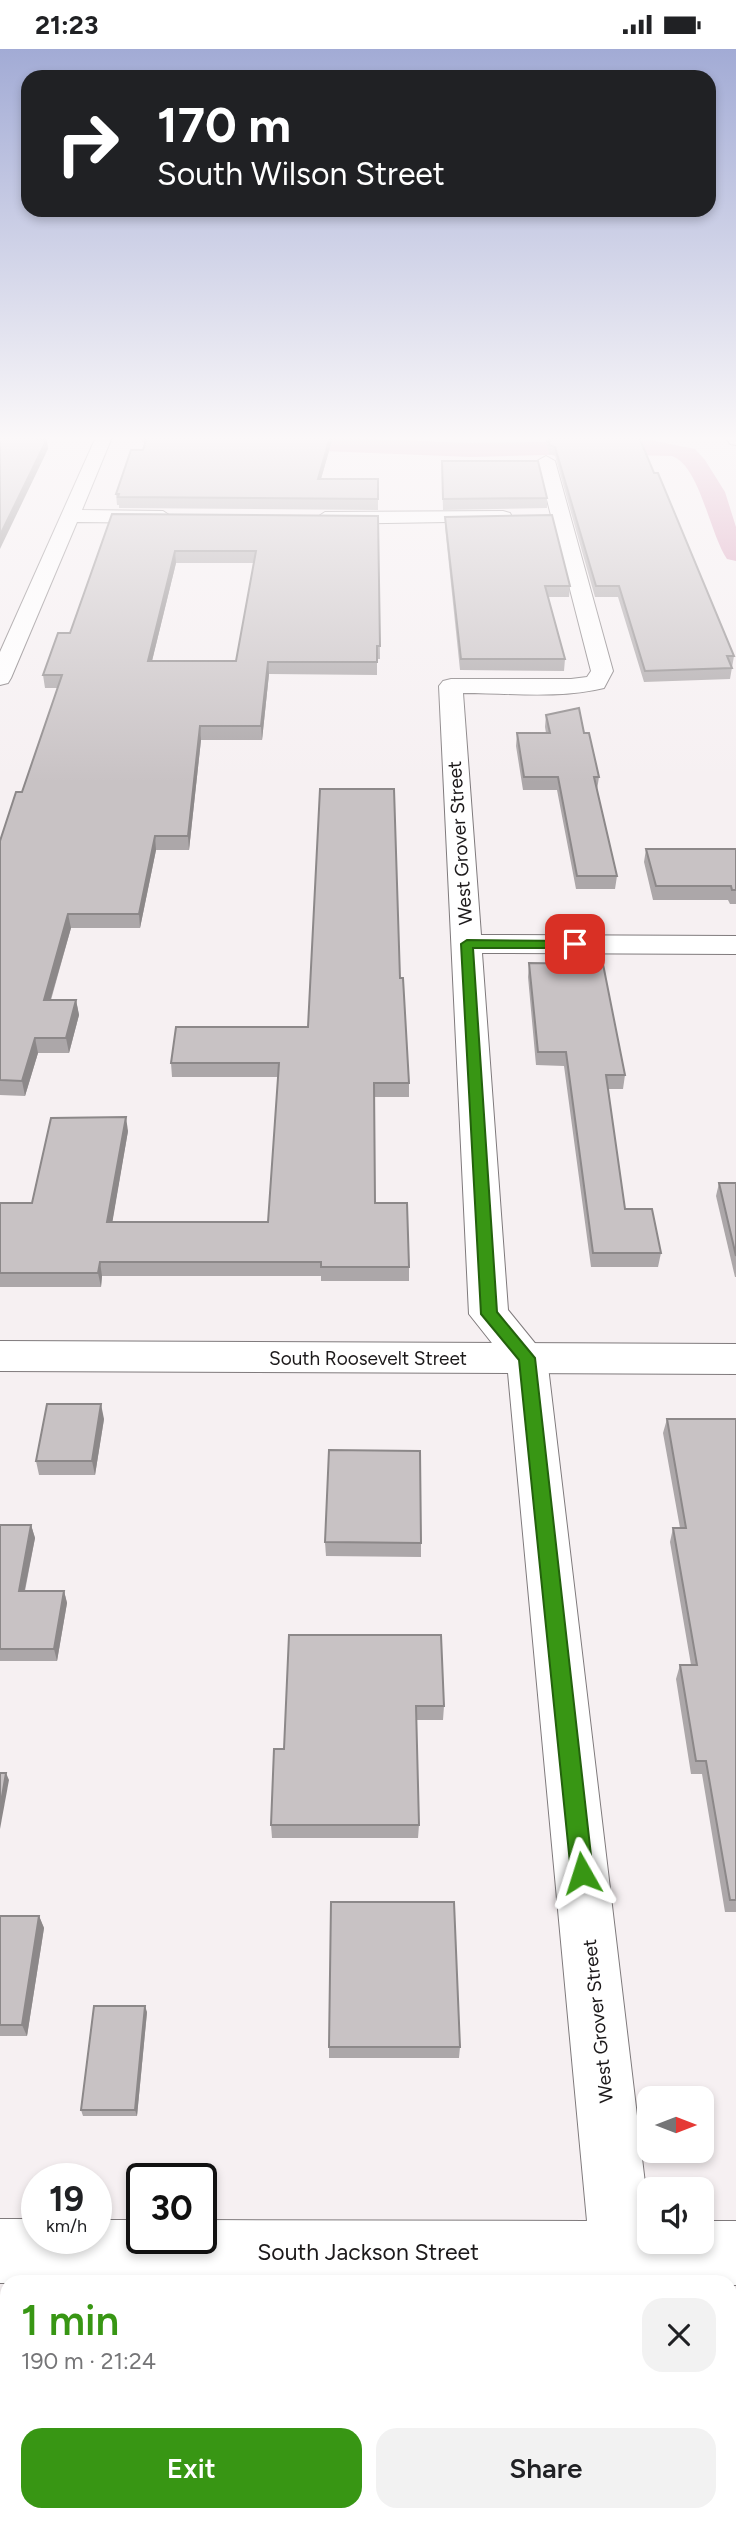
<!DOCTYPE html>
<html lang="en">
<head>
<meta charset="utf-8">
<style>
	body { margin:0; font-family:Figtree,sans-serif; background:#f2f2f2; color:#202124; height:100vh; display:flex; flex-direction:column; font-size:26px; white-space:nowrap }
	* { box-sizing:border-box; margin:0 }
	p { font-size:23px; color:#757577 }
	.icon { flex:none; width:38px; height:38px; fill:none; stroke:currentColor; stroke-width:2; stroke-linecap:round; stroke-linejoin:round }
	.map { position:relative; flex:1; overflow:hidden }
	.drawer { position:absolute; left:0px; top:2226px; width:737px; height:247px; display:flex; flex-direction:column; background:#fff; border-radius:21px 21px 0 0; box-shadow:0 4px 10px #0003 }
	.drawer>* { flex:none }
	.guide { position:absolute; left:21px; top:21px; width:695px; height:147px; border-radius:21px; box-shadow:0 4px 10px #0003; background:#202124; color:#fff; overflow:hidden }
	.needle { width:46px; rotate:90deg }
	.fabs { position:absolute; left:637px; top:2037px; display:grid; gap:14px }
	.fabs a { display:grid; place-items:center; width:77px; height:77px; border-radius:14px; background:#fff; box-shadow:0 4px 10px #0003; font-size:35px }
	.speed { position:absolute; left:21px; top:2114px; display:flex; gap:14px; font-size:35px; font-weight:700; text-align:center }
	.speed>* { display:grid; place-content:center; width:91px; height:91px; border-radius:50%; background:#fff; box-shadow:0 4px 10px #0003; line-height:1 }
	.speed small { font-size:18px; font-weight:400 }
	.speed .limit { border:4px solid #111; border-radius:10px; background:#fff; color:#111 }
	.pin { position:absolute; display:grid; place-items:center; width:60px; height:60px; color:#fff; margin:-30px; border-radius:14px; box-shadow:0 4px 10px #0006 }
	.me { position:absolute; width:77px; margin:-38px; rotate:354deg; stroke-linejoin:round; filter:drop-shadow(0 0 5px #0008) }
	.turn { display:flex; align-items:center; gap:24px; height:147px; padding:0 21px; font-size:32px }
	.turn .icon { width:91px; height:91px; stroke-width:2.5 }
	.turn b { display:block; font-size:49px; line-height:60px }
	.round { display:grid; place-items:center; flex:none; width:74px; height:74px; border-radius:21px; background:#f2f2f2 }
	.summary { display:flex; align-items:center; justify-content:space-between; height:119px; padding:0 21px }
	h1 { font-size:42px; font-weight:600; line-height:52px; color:#389614 }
	.primary-button { display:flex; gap:14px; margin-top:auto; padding:14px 21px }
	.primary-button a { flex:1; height:80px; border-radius:21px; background:#389614; color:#fff; font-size:28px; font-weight:600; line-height:80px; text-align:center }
	.primary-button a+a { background:#f2f2f2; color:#202124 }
	.status { display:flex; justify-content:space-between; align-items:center; height:49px; padding:0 35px; background:#fff; direction:ltr }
	.status svg { height:19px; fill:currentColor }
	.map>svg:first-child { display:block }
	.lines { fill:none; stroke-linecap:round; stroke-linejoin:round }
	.canal { fill:#d99db9; fill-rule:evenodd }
	.minor-casing { stroke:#7f7a7c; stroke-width:2 }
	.tertiary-casing { stroke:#7f7a7c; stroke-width:2 }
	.minor { fill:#fff; fill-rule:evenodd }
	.tertiary { fill:#fff; fill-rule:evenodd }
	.wall { fill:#aca7a9; fill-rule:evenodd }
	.shaded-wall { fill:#8c8889 }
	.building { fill:#c8c2c4; stroke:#8c8889; stroke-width:2; fill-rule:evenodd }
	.route { fill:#389614; stroke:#24620d; stroke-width:2 }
	.labels { text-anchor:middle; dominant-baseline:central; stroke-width:5; stroke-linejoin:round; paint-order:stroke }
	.street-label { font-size:19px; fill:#1c191a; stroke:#fff }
	.near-street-label { font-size:23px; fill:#1c191a; stroke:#fff }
</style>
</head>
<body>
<div class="status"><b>21:23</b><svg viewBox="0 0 49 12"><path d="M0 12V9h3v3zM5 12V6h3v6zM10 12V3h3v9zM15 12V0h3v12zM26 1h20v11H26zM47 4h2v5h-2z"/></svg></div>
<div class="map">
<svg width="736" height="2472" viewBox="0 0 736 2472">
	<rect width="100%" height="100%" fill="#f6f0f2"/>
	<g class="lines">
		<path class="canal" d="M 139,388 L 318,388 L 471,394 L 650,391 L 695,400 L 705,411 L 725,443 L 736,478 L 736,512 L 727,510 C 709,483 700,417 672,407 L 581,405 L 471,408 L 150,395 L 142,393 Z"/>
		<g class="minor-casing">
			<g id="minor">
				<path d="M 96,388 L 112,388 L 82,461 L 163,462 L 172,468 L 163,474 L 77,473 L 11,629 L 8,634 L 0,636 L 0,603 Z"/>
				<path d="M 726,388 L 736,388 L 736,396 L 730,395 Z"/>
				<path d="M 546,407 L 555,412 L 613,622 L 604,639 C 560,650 509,644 463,644 L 481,886 L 736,887 L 736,905 L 482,904 L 508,1261 L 547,1309 L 649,2168 L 649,2193 L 702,2193 L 702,2172 L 736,2172 L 736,2236 L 730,2236 L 730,2233 L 0,2234 L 0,2170 L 37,2170 L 37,2189 L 96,2189 L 96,2171 L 142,2171 L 142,2189 L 201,2189 L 201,2171 L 587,2172 L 507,1313 L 469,1265 L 439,637 L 443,632 L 451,630 L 571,630 L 587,628 L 591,622 L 537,412 Z"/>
				<path d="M 503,462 L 510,464 L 512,468 L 510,472 L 325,475 L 316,469 L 325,463 Z"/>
				<path d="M 615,2466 L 685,2466 L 686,2472 L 616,2472 Z"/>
			</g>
		</g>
		<g class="tertiary-casing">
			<path id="tertiary" d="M 0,1292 L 736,1295 L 736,1325 L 0,1322 Z"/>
		</g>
		<use href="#minor" class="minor"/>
		<use href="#tertiary" class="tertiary"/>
	</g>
	<g class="wall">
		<path d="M 147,388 L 333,388 L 321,430 L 378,430 L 378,461 L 119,459 L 119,456 L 117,456 L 116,445 L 143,401 Z"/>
		<path d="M 545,388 L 639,388 L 734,607 L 730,630 L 644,633 L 618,548 L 595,548 L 555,407 L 549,405 Z"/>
		<path d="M 442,412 L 547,449 L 547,459 L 443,461 Z"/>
		<path d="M 112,465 L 378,467 L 380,610 L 377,610 L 377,626 L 269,625 L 262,691 L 201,691 L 189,801 L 156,801 L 140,879 L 71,879 L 51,951 L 76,951 L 79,966 L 69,1004 L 38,1004 L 25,1047 L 0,1046 L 0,792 L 22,743 L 58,639 L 45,639 L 43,626 L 70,584 ZM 176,514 L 254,514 L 236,612 L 152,612 Z"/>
		<path d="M 445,468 L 570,537 L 569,548 L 548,548 L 565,610 L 564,622 L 460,621 L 445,478 Z"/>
		<path d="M 546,666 L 584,684 L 599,728 L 597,741 L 617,827 L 615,840 L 576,840 L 557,741 L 523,741 L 516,697 L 517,684 L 546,684 L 545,678 Z"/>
		<path d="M 646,800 L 736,800 L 736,855 L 730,855 L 728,851 L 653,851 L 644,813 Z"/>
		<path d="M 529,914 L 625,1026 L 623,1040 L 608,1040 L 625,1160 L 661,1204 L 658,1218 L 591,1218 L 564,1017 L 536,1016 L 528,928 Z"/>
		<path d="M 400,929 L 409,1034 L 409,1048 L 374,1048 L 375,1154 L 409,1218 L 409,1232 L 321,1232 L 321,1227 L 102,1227 L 101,1238 L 0,1238 L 0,1154 L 32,1154 L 128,1082 L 112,1173 L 268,1173 L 278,1028 L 172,1028 L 171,1014 L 308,978 Z"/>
		<path d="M 719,1134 L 736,1134 L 736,1228 L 735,1228 L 716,1147 Z"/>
		<path d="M 104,1370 L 95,1426 L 39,1426 L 36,1412 Z"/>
		<path d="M 667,1370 L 736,1370 L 736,1863 L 725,1863 L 702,1725 L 691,1725 L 676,1630 L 680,1616 L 691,1616 L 670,1493 L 673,1479 L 680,1479 L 663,1384 Z"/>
		<path d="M 0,1476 L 31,1476 L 35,1489 L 25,1542 L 64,1542 L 67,1554 L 57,1612 L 0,1612 Z"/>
		<path d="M 325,1493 L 421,1494 L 421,1508 L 326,1507 Z"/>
		<path d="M 289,1586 L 444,1657 L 443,1671 L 416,1671 L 419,1776 L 418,1789 L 272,1789 L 271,1776 L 284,1700 Z"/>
		<path d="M 0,1867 L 39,1867 L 44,1879 L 27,1987 L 0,1987 Z"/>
		<path d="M 147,1963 L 137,2067 L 83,2067 L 81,2061 Z"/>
		<path d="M 329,1998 L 460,1998 L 459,2009 L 329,2009 Z"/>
	</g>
	<g class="shaded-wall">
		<path d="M 330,388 L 333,388 L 318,440 L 318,430 Z"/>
		<path d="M 47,390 L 48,400 L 0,500 L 0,486 Z"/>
		<path d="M 175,502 L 176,514 L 149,624 L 148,612 Z"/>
		<path d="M 268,613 L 269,625 L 262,691 L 261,677 Z"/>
		<path d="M 200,677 L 201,691 L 189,801 L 188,787 Z"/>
		<path d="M 155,787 L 156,801 L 140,879 L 139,865 Z"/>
		<path d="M 68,865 L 71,879 L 46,966 L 44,951 Z"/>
		<path d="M 76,951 L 79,966 L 69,1004 L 66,989 Z"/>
		<path d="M 35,989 L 38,1004 L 25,1047 L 22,1032 Z"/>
		<path d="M 126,1068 L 128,1082 L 110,1187 L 107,1173 Z"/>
		<path d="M 100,1213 L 102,1227 L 101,1238 L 98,1224 Z"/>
		<path d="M 101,1355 L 104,1370 L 95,1426 L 92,1412 Z"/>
		<path d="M 31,1476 L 35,1489 L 22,1554 L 19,1542 Z"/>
		<path d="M 64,1542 L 67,1554 L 57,1612 L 54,1600 Z"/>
		<path d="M 6,1724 L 9,1731 L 0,1780 L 0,1759 Z"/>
		<path d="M 39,1867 L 44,1879 L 27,1987 L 22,1976 Z"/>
		<path d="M 145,1957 L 147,1963 L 137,2067 L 135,2061 Z"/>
	</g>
	<g class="building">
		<path d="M 0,388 L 40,388 L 39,390 L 47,390 L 0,486 Z"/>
		<path d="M 147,388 L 330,388 L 318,430 L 378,430 L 378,450 L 118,448 L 119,445 L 116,445 L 131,401 L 143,401 Z"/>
		<path d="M 548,388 L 639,388 L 654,424 L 658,424 L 734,607 L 727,607 L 732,619 L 645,622 L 619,537 L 596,537 L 555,398 L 550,396 Z"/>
		<path d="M 442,412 L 538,412 L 547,449 L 443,450 Z"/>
		<path d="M 112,465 L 378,467 L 380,597 L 377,597 L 377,613 L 268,613 L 261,677 L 200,677 L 188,787 L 155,787 L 139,865 L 68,865 L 44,951 L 76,951 L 66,989 L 35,989 L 22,1032 L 0,1031 L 0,792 L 16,743 L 22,743 L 62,626 L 43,626 L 58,584 L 70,584 ZM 175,502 L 256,502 L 236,612 L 148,612 Z"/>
		<path d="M 552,466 L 570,537 L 545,537 L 565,610 L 461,610 L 445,468 Z"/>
		<path d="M 579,659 L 584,684 L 589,684 L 599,728 L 594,728 L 617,827 L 577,827 L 558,728 L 524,728 L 517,684 L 550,684 L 546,666 Z"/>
		<path d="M 320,740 L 394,740 L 400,929 L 403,929 L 409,1034 L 374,1034 L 375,1154 L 407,1154 L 409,1218 L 321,1218 L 321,1213 L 100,1213 L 98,1224 L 0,1224 L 0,1154 L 32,1154 L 51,1069 L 126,1068 L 107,1173 L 268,1173 L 279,1014 L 171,1014 L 176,978 L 308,978 Z"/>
		<path d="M 646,800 L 736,800 L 736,841 L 732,841 L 731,837 L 656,837 Z"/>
		<path d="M 529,914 L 603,915 L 625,1026 L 606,1026 L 625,1160 L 652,1160 L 661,1204 L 593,1204 L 566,1003 L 538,1003 Z"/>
		<path d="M 719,1134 L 736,1134 L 736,1207 Z"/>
		<path d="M 47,1355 L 101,1355 L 92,1412 L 36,1412 Z"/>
		<path d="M 667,1370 L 736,1370 L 736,1851 L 730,1851 L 706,1712 L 696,1712 L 680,1616 L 697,1616 L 673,1479 L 686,1479 Z"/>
		<path d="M 329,1401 L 420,1402 L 421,1494 L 325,1493 Z"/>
		<path d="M 0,1476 L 31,1476 L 19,1542 L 64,1542 L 54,1600 L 0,1600 Z"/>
		<path d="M 289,1586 L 441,1586 L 444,1657 L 416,1657 L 419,1776 L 271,1776 L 274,1700 L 284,1700 Z"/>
		<path d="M 0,1724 L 6,1724 L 0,1759 Z"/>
		<path d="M 331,1853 L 454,1853 L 460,1998 L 329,1998 Z"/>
		<path d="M 0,1867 L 39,1867 L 22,1976 L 0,1976 Z"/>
		<path d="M 94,1957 L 145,1957 L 135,2061 L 81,2061 Z"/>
		<path d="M 53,2466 L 152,2466 L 151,2472 L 53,2472 Z"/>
		<rect x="284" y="2466" width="188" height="6"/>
	</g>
	<linearGradient id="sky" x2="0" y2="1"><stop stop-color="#a2abd5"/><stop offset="0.53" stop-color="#fbf8f9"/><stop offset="1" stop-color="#fbf8f9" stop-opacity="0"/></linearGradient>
	<rect width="736" height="734" fill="url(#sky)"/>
	<path class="route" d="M 467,891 L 575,892 L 581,895 L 575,899 L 473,899 L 497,1263 L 535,1309 L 593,1824 L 590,1832 L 582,1835 L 574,1832 L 571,1824 L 519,1311 L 481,1265 L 461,895 Z"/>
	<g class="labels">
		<g class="street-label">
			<text transform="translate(460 794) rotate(-94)">West Grover Street</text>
			<text x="368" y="1309">South Roosevelt Street</text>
			<text transform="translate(598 1972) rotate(-96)">West Grover Street</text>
		</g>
		<g class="near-street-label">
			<text x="368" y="2203">South Jackson Street</text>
		</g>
	</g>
</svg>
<div class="fabs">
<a><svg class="needle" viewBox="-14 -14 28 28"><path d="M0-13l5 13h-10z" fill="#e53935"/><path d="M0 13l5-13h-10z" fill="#757577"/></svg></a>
<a><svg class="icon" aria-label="sound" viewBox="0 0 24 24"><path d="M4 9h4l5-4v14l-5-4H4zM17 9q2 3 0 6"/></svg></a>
</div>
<div class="speed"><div>19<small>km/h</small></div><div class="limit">30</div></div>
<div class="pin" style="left:575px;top:895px;background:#d93025"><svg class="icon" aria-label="arrive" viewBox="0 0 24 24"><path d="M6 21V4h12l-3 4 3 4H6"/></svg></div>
<svg class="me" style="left:582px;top:1824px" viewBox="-20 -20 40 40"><path d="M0-17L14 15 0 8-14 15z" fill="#389614" stroke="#fff" stroke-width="4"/></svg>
<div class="guide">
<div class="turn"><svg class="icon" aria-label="right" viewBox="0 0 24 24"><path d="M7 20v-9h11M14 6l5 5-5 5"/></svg><div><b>170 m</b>South Wilson Street</div></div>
</div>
<section class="drawer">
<div class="summary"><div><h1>1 min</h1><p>190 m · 21:24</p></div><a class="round"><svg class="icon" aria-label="close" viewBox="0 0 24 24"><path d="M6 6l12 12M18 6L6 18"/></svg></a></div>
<div class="primary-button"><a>Exit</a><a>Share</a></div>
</section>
</div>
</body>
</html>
